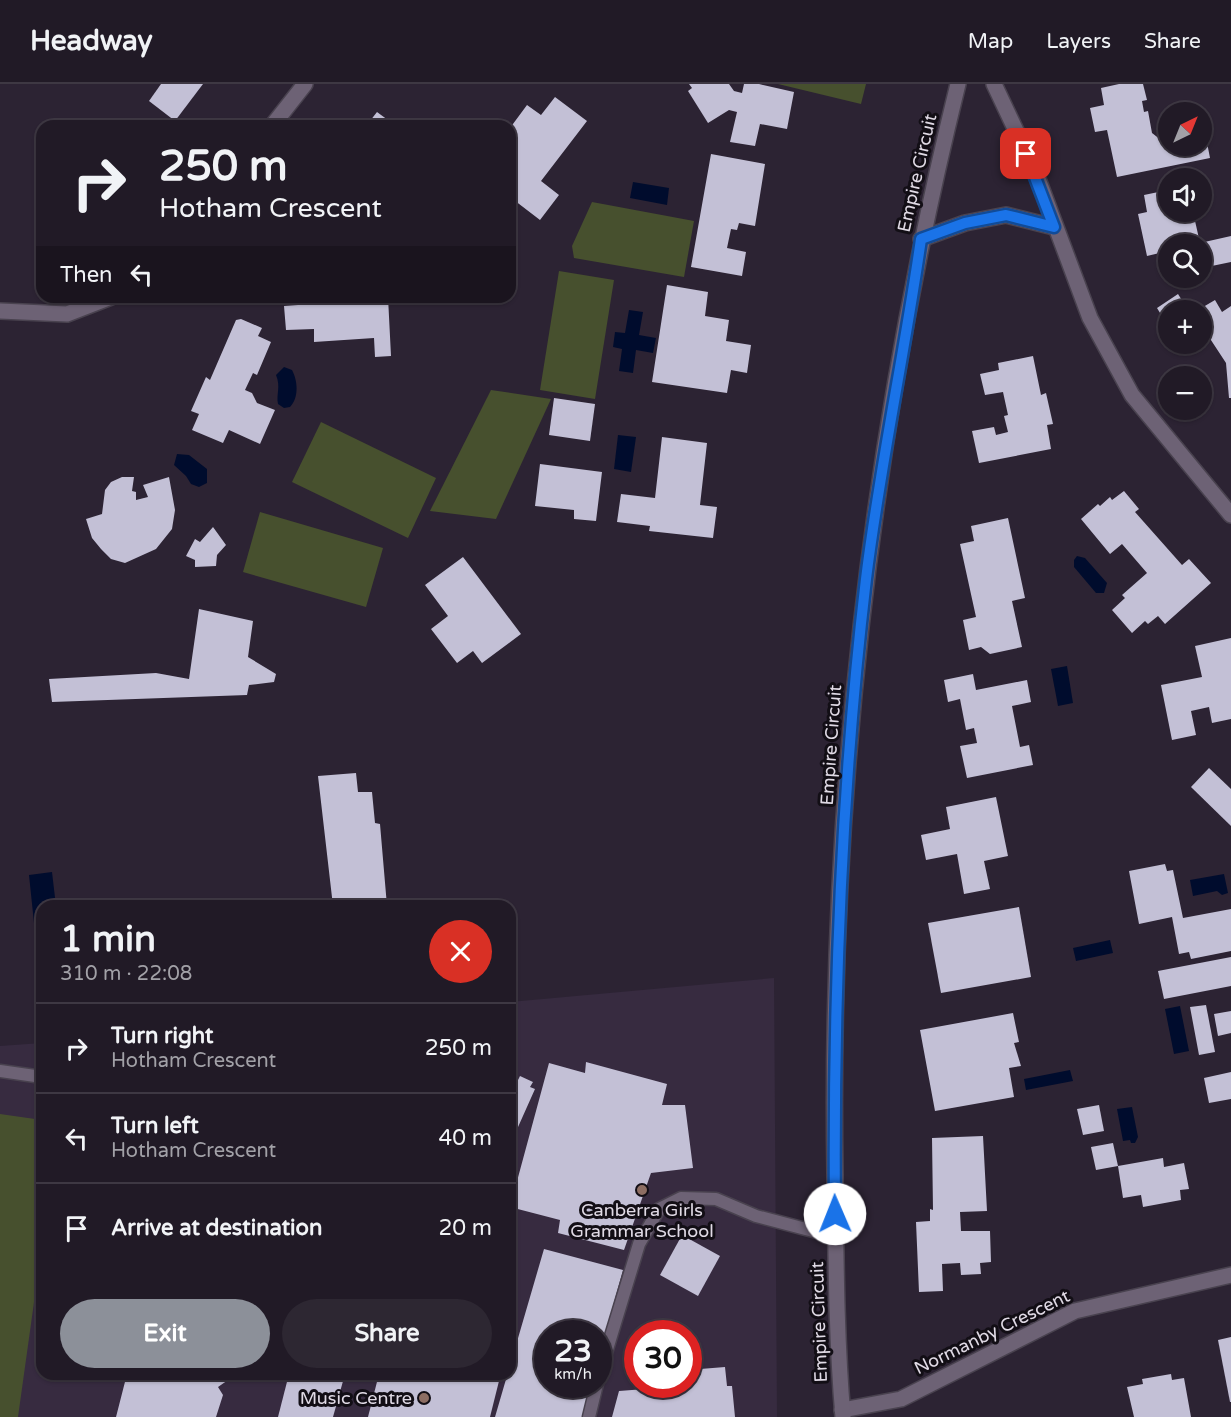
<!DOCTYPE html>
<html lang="en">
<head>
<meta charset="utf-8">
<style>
	body { margin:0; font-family:"Varela Round",sans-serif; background:#2d2732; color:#f1f3f6; height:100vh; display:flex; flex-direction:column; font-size:22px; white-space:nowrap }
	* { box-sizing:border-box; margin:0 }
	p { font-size:20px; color:#a2a1a7 }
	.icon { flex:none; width:33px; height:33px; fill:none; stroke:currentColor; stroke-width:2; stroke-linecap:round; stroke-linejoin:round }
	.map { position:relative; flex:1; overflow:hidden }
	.drawer { position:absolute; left:36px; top:816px; width:480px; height:480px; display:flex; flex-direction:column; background:#211a26; border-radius:18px; box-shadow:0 2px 4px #0004,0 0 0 2px #3e3843 }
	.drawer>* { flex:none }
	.top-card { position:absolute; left:36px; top:36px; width:480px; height:183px; border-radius:18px; box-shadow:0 2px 4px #0004,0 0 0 2px #3e3843; background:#211a26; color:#f1f3f6; overflow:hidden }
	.needle { width:39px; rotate:43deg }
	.fabs { position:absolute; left:1158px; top:18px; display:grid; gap:12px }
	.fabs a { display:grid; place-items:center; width:54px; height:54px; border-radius:50%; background:#211a26; box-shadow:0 2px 4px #0004,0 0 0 2px #3e3843; font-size:30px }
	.speed { position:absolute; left:534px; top:1236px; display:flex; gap:12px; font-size:30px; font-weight:700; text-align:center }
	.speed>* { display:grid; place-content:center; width:78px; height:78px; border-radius:50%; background:#211a26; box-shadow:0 2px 4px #0004,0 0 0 2px #3e3843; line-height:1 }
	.speed small { font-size:15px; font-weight:400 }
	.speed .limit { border:9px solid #d22; background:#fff; color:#111 }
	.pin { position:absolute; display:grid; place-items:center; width:51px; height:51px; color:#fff; margin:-26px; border-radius:12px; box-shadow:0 3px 9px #0006 }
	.me { position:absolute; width:66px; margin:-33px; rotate:359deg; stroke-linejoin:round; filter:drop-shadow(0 0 4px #0008) }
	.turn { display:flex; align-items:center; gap:21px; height:126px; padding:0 24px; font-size:27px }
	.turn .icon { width:78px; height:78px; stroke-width:2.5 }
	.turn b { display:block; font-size:42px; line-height:51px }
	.then { display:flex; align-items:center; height:57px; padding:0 24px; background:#0003; gap:12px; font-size:22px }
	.round { display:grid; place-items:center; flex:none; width:63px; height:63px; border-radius:32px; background:#2d2732 }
	.headline { display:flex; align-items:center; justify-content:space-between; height:102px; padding:0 24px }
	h1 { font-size:36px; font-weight:700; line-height:45px }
	.button { display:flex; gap:12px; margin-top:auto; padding:12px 24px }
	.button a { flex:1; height:69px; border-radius:36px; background:#8c9099; color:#fff; font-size:24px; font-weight:700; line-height:69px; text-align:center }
	.button a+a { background:#2d2732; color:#f1f3f6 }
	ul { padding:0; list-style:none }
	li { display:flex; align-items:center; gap:18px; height:90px; padding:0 24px; border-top:2px solid #3e3843 }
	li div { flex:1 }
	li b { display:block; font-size:22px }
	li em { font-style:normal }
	header { display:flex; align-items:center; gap:36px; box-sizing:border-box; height:84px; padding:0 30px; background:#211a26; border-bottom:2px solid #3e3843 }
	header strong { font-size:28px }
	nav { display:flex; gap:33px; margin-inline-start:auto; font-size:21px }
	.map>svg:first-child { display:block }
	.built { fill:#372b40; fill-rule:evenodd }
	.green { fill:#47502e }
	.water { fill:#000c2d }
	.building { fill:#c3c0d6 }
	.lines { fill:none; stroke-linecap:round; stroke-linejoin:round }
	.service-casing { stroke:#49424f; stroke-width:15 }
	.minor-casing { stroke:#49424f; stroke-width:18 }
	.service { stroke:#6d6275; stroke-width:12 }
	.minor { stroke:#6d6275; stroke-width:15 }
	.route-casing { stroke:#114b97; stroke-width:15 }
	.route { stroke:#1a73e8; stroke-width:10 }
	.education-dot { fill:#8d6e63; stroke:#120e15; stroke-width:2 }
	.labels { text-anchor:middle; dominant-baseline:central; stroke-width:6; stroke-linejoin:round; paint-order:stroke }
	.street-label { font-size:18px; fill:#e0dae5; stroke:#120e15 }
	.poi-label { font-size:18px; fill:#e0dae5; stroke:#120e15 }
</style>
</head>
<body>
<header>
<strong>Headway</strong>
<nav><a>Map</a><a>Layers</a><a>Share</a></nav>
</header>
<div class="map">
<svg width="1231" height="1333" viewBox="0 0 1231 1333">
	<rect width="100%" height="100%" fill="#2c2333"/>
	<path class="built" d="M 774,894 L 777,1333 L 0,1333 L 0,962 L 42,959 L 42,1290 L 510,1290 L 510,918 ZM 548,1250 L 598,1250 L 598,1300 L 548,1300 ZM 638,1250 L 688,1250 L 688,1300 L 638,1300 Z"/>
	<g class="green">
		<path d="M 778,0 L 866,0 L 861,20 Z"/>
		<path d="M 592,118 L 694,137 L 684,193 L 574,174 L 572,162 Z"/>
		<path d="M 559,187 L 614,196 L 595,315 L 540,306 Z"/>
		<path d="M 491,306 L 551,315 L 496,435 L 430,427 Z"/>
		<path d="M 321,338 L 436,394 L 408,454 L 292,398 Z"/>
		<path d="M 260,428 L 383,464 L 366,523 L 243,488 Z"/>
		<path d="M 0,1030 L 42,1036 L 42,1161 L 18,1333 L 0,1333 Z"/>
	</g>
	<g class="water">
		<path d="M 633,98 L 669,104 L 667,121 L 630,114 Z"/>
		<path d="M 629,226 L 643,228 L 639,251 L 656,254 L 653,269 L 636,266 L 633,289 L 619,287 L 622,265 L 613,263 L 615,248 L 625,249 Z"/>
		<path d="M 284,283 L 292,286 C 298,297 299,314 290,323 L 284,324 L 278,320 C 276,310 281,303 276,291 Z"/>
		<path d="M 618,351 L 636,353 L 631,388 L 614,385 Z"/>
		<path d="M 177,370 L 189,371 L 207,385 L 207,399 L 199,403 L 191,400 L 186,392 L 174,381 Z"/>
		<path d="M 1077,472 L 1085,474 L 1107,499 L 1104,509 L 1096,509 L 1074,483 L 1074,476 Z"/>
		<path d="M 1067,582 L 1073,619 L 1058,622 L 1051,585 Z"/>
		<path d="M 52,788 L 56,822 L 42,822 L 42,838 L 34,839 L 29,791 Z"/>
		<path d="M 1224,790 L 1228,809 L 1222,811 L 1217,807 L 1193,812 L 1190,796 Z"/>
		<path d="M 1110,856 L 1113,869 L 1076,877 L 1073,864 Z"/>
		<path d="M 1180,922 L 1189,967 L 1174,970 L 1165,925 Z"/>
		<path d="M 1070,986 L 1073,997 L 1026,1006 L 1024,995 Z"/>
		<path d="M 1132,1023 L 1138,1053 L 1135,1059 L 1131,1059 L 1130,1056 L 1123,1057 L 1117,1025 Z"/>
	</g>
	<g class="building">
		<path d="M 161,0 L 203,0 L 175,37 L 149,17 Z"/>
		<path d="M 689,0 L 729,0 L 734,7 L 742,9 L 744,0 L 759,0 L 794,8 L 787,45 L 760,40 L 755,62 L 730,58 L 737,28 L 729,26 L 708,39 L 688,7 L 692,4 Z"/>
		<path d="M 1119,0 L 1143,0 L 1147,16 L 1142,17 L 1144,28 L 1148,27 L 1152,49 L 1161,56 L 1168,55 L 1168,62 L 1202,62 L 1203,38 L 1210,74 L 1117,93 L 1107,46 L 1095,48 L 1090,24 L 1104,21 L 1101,4 Z"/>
		<path d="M 555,13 L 587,37 L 541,97 L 559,111 L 540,136 L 510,113 L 510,64 L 518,54 L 510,48 L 510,44 L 527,21 L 541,31 Z"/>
		<path d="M 377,28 L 396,42 L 366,42 Z"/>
		<path d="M 711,70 L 765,80 L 755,142 L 739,139 L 737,146 L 731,145 L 727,164 L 746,168 L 742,192 L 691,183 Z"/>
		<path d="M 1168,106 L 1168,128 L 1193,128 L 1200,159 L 1231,152 L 1231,178 L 1202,184 L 1202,160 L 1168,160 L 1168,167 L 1147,172 L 1138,130 L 1147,128 L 1144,111 Z"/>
		<path d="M 667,201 L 708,208 L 705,232 L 729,236 L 726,257 L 751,261 L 747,289 L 731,286 L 727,309 L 652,298 Z"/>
		<path d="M 1178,210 L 1188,226 L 1168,226 L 1168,242 L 1157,224 Z"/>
		<path d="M 311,213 L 388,213 L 391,272 L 375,273 L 374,254 L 314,258 L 314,245 L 286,246 L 284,222 L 312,220 Z"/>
		<path d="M 1215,216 L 1222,228 L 1231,222 L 1231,314 L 1229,314 L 1226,279 L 1207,250 L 1202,254 L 1202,226 L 1198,226 Z"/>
		<path d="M 241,235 L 262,244 L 258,252 L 271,258 L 257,291 L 253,289 L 245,306 L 252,309 L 257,319 L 275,326 L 260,360 L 229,346 L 223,359 L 192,346 L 199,330 L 191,327 L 206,293 L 210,296 L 236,236 Z"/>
		<path d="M 1033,272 L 1041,311 L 1046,309 L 1053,340 L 1047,341 L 1051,365 L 979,379 L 972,347 L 994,343 L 996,351 L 1008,348 L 1004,332 L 1008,331 L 1003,308 L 985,311 L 980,290 L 999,286 L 998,279 Z"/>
		<path d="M 554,314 L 595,320 L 590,357 L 549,351 Z"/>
		<path d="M 662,353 L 707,359 L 700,421 L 717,423 L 713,454 L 649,447 L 650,442 L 617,438 L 621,410 L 655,414 Z"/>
		<path d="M 540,380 L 602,388 L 596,437 L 574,435 L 574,426 L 535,422 Z"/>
		<path d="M 122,393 L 134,393 L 132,407 L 136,408 L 136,416 L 148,413 L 143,401 L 169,393 L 175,426 L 172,445 L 156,465 L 125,479 L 111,475 L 101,465 L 92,454 L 86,435 L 102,430 L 105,406 L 111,398 Z"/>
		<path d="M 1124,407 L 1139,425 L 1135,428 L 1182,481 L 1189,475 L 1211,499 L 1165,540 L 1158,532 L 1148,540 L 1145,537 L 1132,549 L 1112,526 L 1125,514 L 1122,511 L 1147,489 L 1122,460 L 1110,470 L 1081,435 L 1098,420 L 1100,422 L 1110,413 L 1112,416 Z"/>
		<path d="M 1008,434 L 1025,514 L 1012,517 L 1022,563 L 990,570 L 981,563 L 969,566 L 963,536 L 976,533 L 960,460 L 974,457 L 971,442 Z"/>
		<path d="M 213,443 L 226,461 L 217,471 L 216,482 L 195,483 L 195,476 L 186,472 L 195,455 L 200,458 Z"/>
		<path d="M 463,473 L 521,550 L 482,579 L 473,567 L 457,579 L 431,545 L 448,532 L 425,501 Z"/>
		<path d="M 199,525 L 253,537 L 248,573 L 276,590 L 274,598 L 249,601 L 247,611 L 52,618 L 49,595 L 156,589 L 189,595 Z"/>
		<path d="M 1231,554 L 1231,635 L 1212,639 L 1209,623 L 1191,627 L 1196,651 L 1172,656 L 1161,601 L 1202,593 L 1195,562 Z"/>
		<path d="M 973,590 L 976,606 L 1027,596 L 1031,618 L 1012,622 L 1020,663 L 1029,661 L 1033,681 L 967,694 L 960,662 L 977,659 L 974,644 L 966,646 L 960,615 L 948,618 L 944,596 Z"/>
		<path d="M 1209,684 L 1231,705 L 1231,742 L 1191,703 Z"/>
		<path d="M 356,689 L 358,708 L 372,708 L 375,739 L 380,740 L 387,822 L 333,822 L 318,692 Z"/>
		<path d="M 996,713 L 1008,772 L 984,777 L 990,805 L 964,810 L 957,770 L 926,776 L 921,751 L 950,745 L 946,723 Z"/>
		<path d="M 1165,780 L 1167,787 L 1173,786 L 1183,834 L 1231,825 L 1231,867 L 1191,875 L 1189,868 L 1179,870 L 1172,833 L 1139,840 L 1129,787 Z"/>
		<path d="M 1019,823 L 1031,893 L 941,909 L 928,839 Z"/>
		<path d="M 1231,873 L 1231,902 L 1164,915 L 1158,887 Z"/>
		<path d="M 1206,921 L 1215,968 L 1199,971 L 1190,923 Z"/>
		<path d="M 1231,927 L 1231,949 L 1218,952 L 1214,930 Z"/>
		<path d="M 1013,929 L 1019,958 L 1014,959 L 1021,982 L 1009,984 L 1014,1013 L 935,1027 L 920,946 Z"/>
		<path d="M 586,978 L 667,1000 L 662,1021 L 685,1021 L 693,1084 L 651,1089 L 624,1166 L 558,1149 L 560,1136 L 510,1123 L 549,979 L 585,989 Z"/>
		<path d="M 1231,988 L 1231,1015 L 1209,1019 L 1204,994 Z"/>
		<path d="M 520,992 L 533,998 L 530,1003 L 535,1005 L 510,1061 L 510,1000 L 515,1002 Z"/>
		<path d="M 1099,1021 L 1104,1047 L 1083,1051 L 1077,1025 Z"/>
		<path d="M 983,1052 L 987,1127 L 960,1128 L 961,1147 L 990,1147 L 991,1178 L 980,1179 L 981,1190 L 961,1191 L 960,1179 L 942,1180 L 943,1207 L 919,1208 L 916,1138 L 930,1137 L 930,1125 L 933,1126 L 932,1054 Z"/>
		<path d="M 1113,1059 L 1118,1082 L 1096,1086 L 1091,1063 Z"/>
		<path d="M 1163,1074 L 1164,1083 L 1184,1079 L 1189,1105 L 1180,1106 L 1181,1116 L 1143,1123 L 1141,1111 L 1123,1114 L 1118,1082 Z"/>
		<path d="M 682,1151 L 720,1172 L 698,1212 L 660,1191 Z"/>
		<path d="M 544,1165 L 623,1186 L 599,1272 L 598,1250 L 548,1250 L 548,1300 L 591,1300 L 583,1333 L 495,1333 Z"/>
		<path d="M 1231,1253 L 1231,1318 L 1230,1318 L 1218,1256 Z"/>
		<path d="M 725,1283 L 727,1302 L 732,1302 L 735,1333 L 612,1333 L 619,1307 L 658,1304 L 658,1300 L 688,1300 L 688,1286 Z"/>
		<path d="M 127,1290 L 161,1296 L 171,1290 L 228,1290 L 231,1294 L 218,1303 L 223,1311 L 216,1333 L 116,1333 Z"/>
		<path d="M 289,1290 L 345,1290 L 333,1333 L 278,1333 Z"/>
		<path d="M 379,1290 L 474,1290 L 499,1297 L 490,1333 L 368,1333 Z"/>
		<path d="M 1171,1290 L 1172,1296 L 1184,1294 L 1191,1333 L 1134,1333 L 1127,1303 L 1143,1300 L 1142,1295 Z"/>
	</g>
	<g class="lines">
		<g class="service-casing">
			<g id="service">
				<path d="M 0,987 L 42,993"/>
				<path d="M 598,1295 L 639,1160 L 659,1125 L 681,1114 L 716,1115 L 756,1132 L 836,1153"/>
				<path d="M 589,1333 L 597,1300"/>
			</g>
		</g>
		<g class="minor-casing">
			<g id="minor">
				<path d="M 994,0 L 1035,87 L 1090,234 L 1132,311 L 1231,431"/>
				<path d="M 272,42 L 305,0"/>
				<path d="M 921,155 L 965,139 L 1006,131 L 1054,143"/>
				<path d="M 0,227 L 67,230 L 111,213"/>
				<path d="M 842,1326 L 901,1315 L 1075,1227 L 1231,1191"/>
				<path d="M 843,1333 C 836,1253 836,1171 835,1090 C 829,724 870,355 958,0"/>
			</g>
		</g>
		<use href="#service" class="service"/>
		<use href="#minor" class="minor"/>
	</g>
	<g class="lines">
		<g class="route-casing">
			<path id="route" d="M 835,1130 C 833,918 841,706 866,495 C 880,381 905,268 921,155 L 965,139 L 1006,131 L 1054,143 L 1026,70"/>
		</g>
		<use href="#route" class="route"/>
	</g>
	<g class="education-dot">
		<circle cx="642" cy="1106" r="6"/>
		<circle cx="424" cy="1314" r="6"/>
	</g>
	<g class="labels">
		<g class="street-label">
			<text transform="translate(917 89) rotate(-77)">Empire Circuit</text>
			<text transform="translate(831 661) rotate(-86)">Empire Circuit</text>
			<text transform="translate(819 1238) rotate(-92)">Empire Circuit</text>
			<text transform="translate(992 1248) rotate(-26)">Normanby Crescent</text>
		</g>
		<g class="poi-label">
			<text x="642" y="1126">Canberra Girls<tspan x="642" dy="21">Grammar School</tspan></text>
			<text x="412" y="1314" text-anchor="end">Music Centre</text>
		</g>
	</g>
</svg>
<div class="fabs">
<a><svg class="needle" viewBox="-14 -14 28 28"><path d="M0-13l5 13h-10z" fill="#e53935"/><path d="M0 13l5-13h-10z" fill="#a2a1a7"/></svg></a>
<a><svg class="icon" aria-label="sound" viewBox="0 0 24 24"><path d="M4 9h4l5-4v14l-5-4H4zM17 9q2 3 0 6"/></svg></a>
<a><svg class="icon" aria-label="search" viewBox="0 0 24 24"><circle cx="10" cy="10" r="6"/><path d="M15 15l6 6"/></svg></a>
<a>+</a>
<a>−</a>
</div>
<div class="speed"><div>23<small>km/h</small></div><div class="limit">30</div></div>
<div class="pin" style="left:1026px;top:70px;background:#d93025"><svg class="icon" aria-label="arrive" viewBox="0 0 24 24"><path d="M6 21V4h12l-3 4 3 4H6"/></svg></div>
<svg class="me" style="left:835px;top:1130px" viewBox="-20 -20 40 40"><circle r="19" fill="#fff"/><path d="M0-13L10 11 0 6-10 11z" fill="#1a73e8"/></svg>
<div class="top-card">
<div class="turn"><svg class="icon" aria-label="right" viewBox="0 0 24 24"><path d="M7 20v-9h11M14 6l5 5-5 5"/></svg><div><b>250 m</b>Hotham Crescent</div></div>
<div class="then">Then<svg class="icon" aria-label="left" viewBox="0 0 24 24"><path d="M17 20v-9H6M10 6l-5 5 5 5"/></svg></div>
</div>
<section class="drawer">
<div class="headline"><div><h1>1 min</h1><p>310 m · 22:08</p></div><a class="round" style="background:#d93025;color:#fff"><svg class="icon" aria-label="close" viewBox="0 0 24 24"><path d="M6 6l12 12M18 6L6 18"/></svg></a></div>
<ul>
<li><svg class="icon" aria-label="right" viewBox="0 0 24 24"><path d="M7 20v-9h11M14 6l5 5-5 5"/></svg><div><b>Turn right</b><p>Hotham Crescent</p></div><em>250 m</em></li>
<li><svg class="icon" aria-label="left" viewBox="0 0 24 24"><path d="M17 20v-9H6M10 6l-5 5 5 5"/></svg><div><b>Turn left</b><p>Hotham Crescent</p></div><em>40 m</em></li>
<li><svg class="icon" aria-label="arrive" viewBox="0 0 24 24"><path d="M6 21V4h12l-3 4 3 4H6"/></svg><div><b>Arrive at destination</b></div><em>20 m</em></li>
</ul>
<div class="button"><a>Exit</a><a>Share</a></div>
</section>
</div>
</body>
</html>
